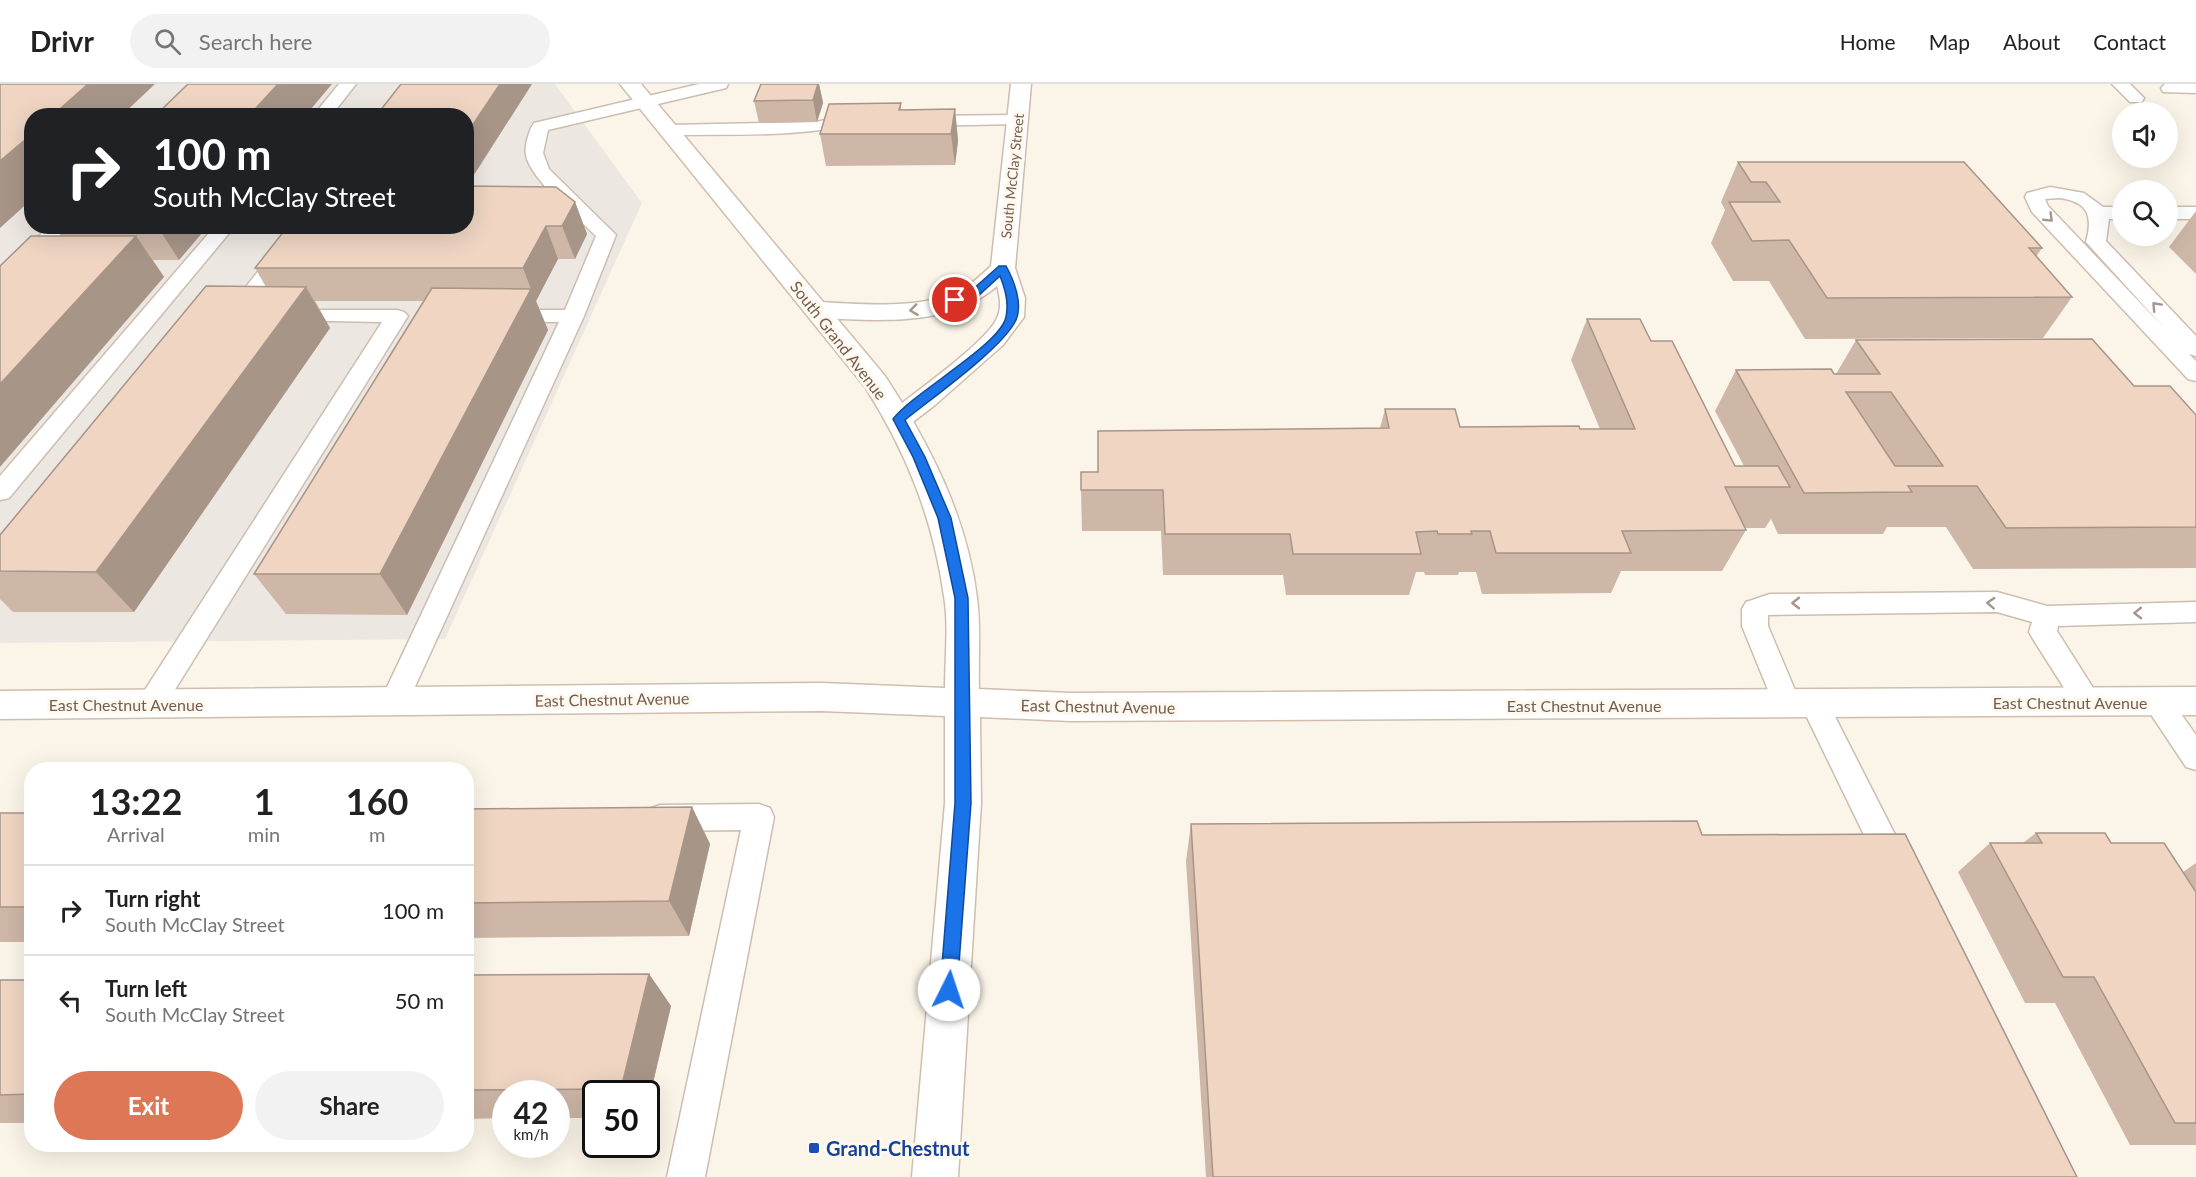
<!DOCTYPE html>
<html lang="en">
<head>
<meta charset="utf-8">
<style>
	body { margin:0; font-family:Lato,sans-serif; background:#f2f2f2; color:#222; height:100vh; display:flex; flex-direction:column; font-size:22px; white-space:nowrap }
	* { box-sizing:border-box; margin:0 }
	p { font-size:20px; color:#767676 }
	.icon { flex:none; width:33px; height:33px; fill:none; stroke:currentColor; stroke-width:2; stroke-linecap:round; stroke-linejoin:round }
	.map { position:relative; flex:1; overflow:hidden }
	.panel { position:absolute; left:24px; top:678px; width:450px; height:390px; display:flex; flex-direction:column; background:#fff; border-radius:24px; box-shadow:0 6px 24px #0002 }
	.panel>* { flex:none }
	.top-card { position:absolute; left:24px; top:24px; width:450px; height:126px; border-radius:24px; box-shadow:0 6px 24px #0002; background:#202124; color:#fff; overflow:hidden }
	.tools { position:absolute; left:2112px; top:18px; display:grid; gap:12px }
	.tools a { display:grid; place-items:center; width:66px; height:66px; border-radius:50%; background:#fff; box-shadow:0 6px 24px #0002; font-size:30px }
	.speed { position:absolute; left:492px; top:996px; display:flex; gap:12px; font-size:30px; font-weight:700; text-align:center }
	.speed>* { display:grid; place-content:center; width:78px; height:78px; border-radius:50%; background:#fff; box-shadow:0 6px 24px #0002; line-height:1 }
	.speed small { font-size:15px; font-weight:400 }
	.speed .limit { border:3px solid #111; border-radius:9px; background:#fff; color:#111 }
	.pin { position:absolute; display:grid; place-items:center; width:51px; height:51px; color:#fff; margin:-26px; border:3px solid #fff; border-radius:50%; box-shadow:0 2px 6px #0007 }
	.me { position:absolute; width:66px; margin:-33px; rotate:4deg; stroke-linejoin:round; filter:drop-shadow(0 0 4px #0008) }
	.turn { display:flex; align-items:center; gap:21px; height:126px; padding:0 30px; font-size:27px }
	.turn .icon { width:78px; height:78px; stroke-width:2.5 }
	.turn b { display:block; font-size:42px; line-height:51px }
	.eta { display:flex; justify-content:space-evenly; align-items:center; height:102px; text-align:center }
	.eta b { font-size:36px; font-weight:700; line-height:42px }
	.primary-button { display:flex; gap:12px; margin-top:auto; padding:12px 30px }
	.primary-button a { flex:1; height:69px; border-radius:36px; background:#dd7756; color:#fff; font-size:24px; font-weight:700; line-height:69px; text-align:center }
	.primary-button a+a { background:#f2f2f2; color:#222 }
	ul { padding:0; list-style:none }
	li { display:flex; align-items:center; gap:18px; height:90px; padding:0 30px; border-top:2px solid #e0e0e0 }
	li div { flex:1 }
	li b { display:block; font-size:22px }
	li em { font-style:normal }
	header { display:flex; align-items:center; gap:36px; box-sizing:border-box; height:84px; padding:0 30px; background:#fff; border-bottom:2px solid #e0e0e0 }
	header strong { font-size:28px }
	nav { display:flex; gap:33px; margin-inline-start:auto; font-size:21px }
	.search { width:420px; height:54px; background:#f2f2f2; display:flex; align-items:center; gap:15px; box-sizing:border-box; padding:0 21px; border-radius:33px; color:#767676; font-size:22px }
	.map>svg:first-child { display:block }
	.industrial { fill:#ede7e2; fill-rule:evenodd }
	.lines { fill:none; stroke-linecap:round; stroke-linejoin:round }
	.lane-casing { stroke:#cdbdb0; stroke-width:3 }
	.street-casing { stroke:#cdbdb0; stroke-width:3 }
	.secondary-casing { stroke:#d0bead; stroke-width:3 }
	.lane { fill:#fff; fill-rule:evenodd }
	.street { fill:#fff; fill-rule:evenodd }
	.secondary { fill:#fff; fill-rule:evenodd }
	.wall { fill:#ceb7a7 }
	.shaded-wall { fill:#a79588 }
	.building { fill:#efd5c2; stroke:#a79588; stroke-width:1.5; fill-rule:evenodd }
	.oneway { stroke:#a5968c }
	.route { fill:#1a73e8; stroke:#114b97; stroke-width:1.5 }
	.transit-dot { fill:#1a4fb4; stroke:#fef9f0; stroke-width:2 }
	.labels { text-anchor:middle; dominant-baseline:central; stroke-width:6; stroke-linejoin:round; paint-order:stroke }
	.far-street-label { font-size:14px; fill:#755d4e; stroke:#fef9f0 }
	.street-label { font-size:16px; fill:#755d4e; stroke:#fef9f0 }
	.near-transit-label { font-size:20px; font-weight:bold; fill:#164399; stroke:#fef9f0; text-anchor:start }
</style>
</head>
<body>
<header>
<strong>Drivr</strong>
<div class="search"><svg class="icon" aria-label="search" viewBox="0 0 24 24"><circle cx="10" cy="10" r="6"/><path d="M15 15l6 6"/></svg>Search here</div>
<nav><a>Home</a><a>Map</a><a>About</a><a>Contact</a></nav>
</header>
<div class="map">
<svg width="2196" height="1093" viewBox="0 0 2196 1093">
	<rect width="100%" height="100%" fill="#fbf5e9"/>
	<path class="industrial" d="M 0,0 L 555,0 L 642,119 L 445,555 L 0,559 ZM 32,32 L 466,32 L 466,142 L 32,142 Z"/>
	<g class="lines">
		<g class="lane-casing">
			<g id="lane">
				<path d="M 339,0 L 356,0 L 331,32 L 313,32 Z"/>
				<path d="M 699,0 L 728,0 L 726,4 L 548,46 L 543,69 L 549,85 L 616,151 L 584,232 L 408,618 L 404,626 L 394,629 L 384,626 L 380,618 L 559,238 L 506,238 L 499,236 L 495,232 L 499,228 L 506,226 L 565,226 L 596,152 C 577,133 530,95 526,71 C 524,63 529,46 534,39 Z"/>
				<path d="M 2112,0 L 2130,0 L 2144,14 L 2142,18 L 2130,18 Z"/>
				<path d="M 2165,0 L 2196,0 L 2196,9 L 2163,8 L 2161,4 Z"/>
				<path d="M 1018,31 L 1024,32 L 1027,36 L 1024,40 L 921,42 L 915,41 L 912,37 L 915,33 L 921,32 Z"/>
				<path d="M 844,32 L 864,33 L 867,37 L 864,41 C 856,43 849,41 841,43 C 784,53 725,50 668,51 L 662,50 L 659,46 L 662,42 L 668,41 L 816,38 Z"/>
				<path d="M 2050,103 L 2084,109 L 2103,123 L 2122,123 L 2122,135 L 2109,135 L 2106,157 L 2196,252 L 2196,272 L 2189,270 L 2196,277 L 2196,297 L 2188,295 L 2032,128 L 2025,113 L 2027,109 ZM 2059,114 C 2089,118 2093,132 2086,158 L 2166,246 L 2048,122 L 2045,115 Z"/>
				<rect x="2168" y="123" width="28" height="12"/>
				<path d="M 49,142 L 70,142 L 7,207 L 0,209 L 0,191 Z"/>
				<path d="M 215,142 L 235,142 L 9,414 L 0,416 L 0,392 Z"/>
				<path d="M 294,142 L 314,142 L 240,236 L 233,238 L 226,236 L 222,232 L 226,228 Z"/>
				<path d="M 287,226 L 397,226 L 404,228 L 408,232 L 161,628 L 151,631 L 141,628 L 137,620 L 141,612 L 382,238 L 280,236 L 276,232 L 280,228 Z"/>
				<path d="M 1997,508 L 2047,522 L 2196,518 L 2196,538 L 2058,542 L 2057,547 L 2102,618 L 2098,626 L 2088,629 L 2078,626 L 2033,555 L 2029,548 L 2032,538 L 1997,528 L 1768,531 L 1768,542 L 1800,618 L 1804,611 L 1814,608 L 1824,611 L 1911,782 L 1906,792 L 1895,796 L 1884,792 L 1801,621 L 1797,628 L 1787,631 L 1777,628 L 1742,542 L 1742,525 L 1746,518 L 1770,510 Z"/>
				<path d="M 2156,606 L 2166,609 L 2196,651 L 2196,686 L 2186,683 L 2142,617 L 2146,609 Z"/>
				<path d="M 759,720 L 770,724 L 774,733 L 705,1093 L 667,1093 L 741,746 L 660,747 L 649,743 L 645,734 L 649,725 L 660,721 Z"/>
			</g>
		</g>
		<g class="street-casing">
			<path id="street" d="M 1011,0 L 1031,0 L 1015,184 L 1025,214 L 1024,233 L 1003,261 L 935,321 L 909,341 L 899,344 L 889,341 L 885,335 L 889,329 C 913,310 987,258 997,234 C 1002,224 1000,212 997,202 C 949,244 877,236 818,234 L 809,231 L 805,226 L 809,221 L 818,218 C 862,220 927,227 966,203 C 975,197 983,189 991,182 Z"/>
		</g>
		<g class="secondary-casing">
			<path id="secondary" d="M 620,0 L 641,0 L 885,292 C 929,359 967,432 977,514 C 981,544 978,575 979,605 L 1070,609 L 2196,603 L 2196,631 L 1070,637 L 980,633 L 981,719 L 958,1093 L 912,1093 L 945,719 L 945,632 L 822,627 L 0,635 L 0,607 L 822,599 L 945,604 C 945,574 949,541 944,512 C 933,435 907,369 865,303 Z"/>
		</g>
		<use href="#lane" class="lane"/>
		<use href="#street" class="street"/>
		<use href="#secondary" class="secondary"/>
	</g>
	<g class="wall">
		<path d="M 401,0 L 532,0 L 467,102 L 575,118 L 587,150 L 575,175 L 558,175 L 536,217 L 548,246 L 407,531 L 286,530 L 254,490 L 423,217 L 315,217 L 330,244 L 134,528 L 13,528 L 0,515 L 0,451 L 266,203 L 255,184 Z"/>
		<path d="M 761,0 L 819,0 L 823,19 L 817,38 L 759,39 L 754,17 Z"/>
		<path d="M 901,19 L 901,26 L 955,25 L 958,57 L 955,81 L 826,82 L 820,50 Z"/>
		<path d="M 1738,78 L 2042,164 L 2036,173 L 2072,213 L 2043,254 L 1805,255 L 1769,197 L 1733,197 L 1711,159 L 1725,126 L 1721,118 Z"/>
		<path d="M 2196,127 L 2196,190 L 2169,163 Z"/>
		<path d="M 54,142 L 208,142 L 179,176 L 153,176 L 164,193 L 61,152 Z"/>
		<path d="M 1587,235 L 1651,257 L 1735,382 L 1744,382 L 1715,327 L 1736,286 L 1836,290 L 1856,256 L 2134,302 L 2196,331 L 2196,484 L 1973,485 L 1946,443 L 1887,443 L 1883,450 L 1778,450 L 1771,435 L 1765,444 L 1745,444 L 1746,446 L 1722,487 L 1621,487 L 1611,509 L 1482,510 L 1476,488 L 1459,488 L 1458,491 L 1425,491 L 1424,488 L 1416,488 L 1409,511 L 1286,511 L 1283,491 L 1163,491 L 1161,447 L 1082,447 L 1081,406 L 1098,388 L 1380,344 L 1385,325 L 1460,343 L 1600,345 L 1571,276 Z"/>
		<path d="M 692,723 L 710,760 L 689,852 L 466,854 L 466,725 Z"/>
		<rect x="0" y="729" width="32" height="129"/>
		<path d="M 1191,740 L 1702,751 L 2077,1093 L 1206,1093 L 1186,777 Z"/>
		<path d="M 2036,749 L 2111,759 L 2183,788 L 2196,779 L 2196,1061 L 2130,1061 L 2055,919 L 2025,919 L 1958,788 L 1990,759 L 2023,759 Z"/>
		<path d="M 649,890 L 671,922 L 646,1029 L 646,1010 L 596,1010 L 596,1034 L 556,1034 L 556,1010 L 506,1010 L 506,1034 L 466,1035 L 466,891 Z"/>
		<rect x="0" y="896" width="32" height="143"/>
	</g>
	<g class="shaded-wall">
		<path d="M 88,0 L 155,0 L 121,32 L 52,32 Z"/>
		<path d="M 278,0 L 332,0 L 305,32 L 249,32 Z"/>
		<path d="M 500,0 L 532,0 L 466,103 L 466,51 Z"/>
		<path d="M 818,0 L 819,0 L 823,19 L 817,38 L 813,16 Z"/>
		<path d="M 955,25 L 958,57 L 955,81 L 951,50 Z"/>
		<path d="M 32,50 L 32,115 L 0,144 L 0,77 Z"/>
		<path d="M 575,118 L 587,150 L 575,175 L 562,142 Z"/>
		<path d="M 157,142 L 208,142 L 179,176 Z"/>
		<path d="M 546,142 L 558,175 L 536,217 L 548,246 L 407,531 L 380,490 L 531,205 L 523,184 Z"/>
		<path d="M 136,152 L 164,193 L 0,383 L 0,300 Z"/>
		<path d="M 306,203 L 330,244 L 134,528 L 96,488 Z"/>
		<path d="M 692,723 L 710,760 L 689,852 L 669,817 Z"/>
		<path d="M 649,890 L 671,922 L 646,1029 L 646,1010 L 625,1010 L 621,1005 Z"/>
	</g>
	<g class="building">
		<path d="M 0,0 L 88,0 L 52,32 L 32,32 L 32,50 L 0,77 Z"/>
		<path d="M 188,0 L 278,0 L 249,32 L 155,32 Z"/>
		<path d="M 401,0 L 500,0 L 466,51 L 466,32 L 376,32 Z"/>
		<path d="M 761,0 L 818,0 L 813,16 L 754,17 Z"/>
		<path d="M 901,19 L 899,26 L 955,25 L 951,50 L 820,50 L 829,20 Z"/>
		<path d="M 1738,78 L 1964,78 L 2042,164 L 2029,164 L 2072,213 L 1827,214 L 1789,156 L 1752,157 L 1729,118 L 1780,118 L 1766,98 L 1751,98 Z"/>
		<path d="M 466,102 L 556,103 L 575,118 L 562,142 L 546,142 L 523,184 L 255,184 L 288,142 L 466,142 Z"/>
		<path d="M 31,152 L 136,152 L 0,300 L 0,182 Z"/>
		<path d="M 206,202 L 306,203 L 96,488 L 0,487 L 0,451 Z"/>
		<path d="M 432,204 L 531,205 L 380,490 L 254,490 Z"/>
		<path d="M 1587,235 L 1640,235 L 1651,257 L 1672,257 L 1735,382 L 1778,382 L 1790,403 L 1725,403 L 1746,446 L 1622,447 L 1631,469 L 1496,469 L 1490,447 L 1471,447 L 1472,450 L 1438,450 L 1437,447 L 1416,448 L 1421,470 L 1293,470 L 1290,450 L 1165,450 L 1163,406 L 1081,406 L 1081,388 L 1098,388 L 1098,347 L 1389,344 L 1385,325 L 1455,325 L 1460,343 L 1579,342 L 1580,345 L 1635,345 Z"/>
		<path d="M 2092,255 L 2134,302 L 2170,302 L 2196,331 L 2196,443 L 2006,444 L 1977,402 L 1908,402 L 1912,408 L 1804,409 L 1736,286 L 1831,285 L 1834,290 L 1880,290 L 1856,256 ZM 1846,308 L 1891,308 L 1943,382 L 1895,382 Z"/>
		<path d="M 692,723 L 669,817 L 466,819 L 466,725 Z"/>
		<rect x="0" y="729" width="32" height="94"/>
		<path d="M 1697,737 L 1702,751 L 1905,750 L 2077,1093 L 1213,1093 L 1191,740 Z"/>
		<path d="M 2036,749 L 2105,749 L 2111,759 L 2164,759 L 2196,808 L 2196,1039 L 2175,1039 L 2094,893 L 2063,893 L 1990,759 L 2042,759 Z"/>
		<path d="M 649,890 L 621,1005 L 466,1006 L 466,891 Z"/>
		<path d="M 0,896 L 32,896 L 32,1010 L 0,1011 Z"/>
	</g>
	<defs><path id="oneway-chevron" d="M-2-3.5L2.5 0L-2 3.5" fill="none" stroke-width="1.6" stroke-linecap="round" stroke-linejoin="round" transform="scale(1.5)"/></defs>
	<g class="oneway">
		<use href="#oneway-chevron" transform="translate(2049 134) rotate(44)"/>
		<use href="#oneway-chevron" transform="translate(2156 222) rotate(-133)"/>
		<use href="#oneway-chevron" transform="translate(914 226) rotate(173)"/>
		<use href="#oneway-chevron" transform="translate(1796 519) rotate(180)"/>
		<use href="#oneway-chevron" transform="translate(1991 519) rotate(-177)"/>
		<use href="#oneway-chevron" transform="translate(2138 529) rotate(179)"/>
	</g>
	<path class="route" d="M 999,182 L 1006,182 C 1014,196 1023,220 1016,236 C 1003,264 932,314 905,336 L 925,373 L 951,434 L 968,514 L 971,719 L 957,906 L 955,912 L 949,914 L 943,912 L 940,906 L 955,719 L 955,514 L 938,434 L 913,373 L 893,335 C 914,308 1000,261 1006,233 C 1009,218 1005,205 1000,192 L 978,212 L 955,219 L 949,216 L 971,207 Z"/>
	<rect class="transit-dot" x="808" y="1058" width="12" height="12" rx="3"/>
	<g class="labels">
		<g class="far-street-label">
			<text transform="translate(1012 92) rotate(-84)">South McClay Street</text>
		</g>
		<g class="street-label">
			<text transform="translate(839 256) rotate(52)">South Grand Avenue</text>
			<text transform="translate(612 615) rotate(-1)">East Chestnut Avenue</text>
			<text x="2070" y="618">East Chestnut Avenue</text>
			<text x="126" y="620">East Chestnut Avenue</text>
			<text x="1584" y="621">East Chestnut Avenue</text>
			<text transform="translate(1098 622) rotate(1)">East Chestnut Avenue</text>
		</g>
		<g class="near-transit-label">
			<text x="826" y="1064">Grand-Chestnut</text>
		</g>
	</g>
</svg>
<div class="tools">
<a><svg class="icon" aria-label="sound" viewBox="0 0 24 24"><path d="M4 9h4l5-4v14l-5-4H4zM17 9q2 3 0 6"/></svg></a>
<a><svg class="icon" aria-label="search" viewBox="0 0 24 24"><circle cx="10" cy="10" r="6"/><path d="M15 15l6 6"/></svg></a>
</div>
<div class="speed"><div>42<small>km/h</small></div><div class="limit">50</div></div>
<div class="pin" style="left:955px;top:216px;background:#d93025"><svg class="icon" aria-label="arrive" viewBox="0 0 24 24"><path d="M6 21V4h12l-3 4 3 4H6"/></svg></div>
<svg class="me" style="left:949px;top:906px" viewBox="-20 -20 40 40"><circle r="19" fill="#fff"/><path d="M0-13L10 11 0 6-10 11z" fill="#1a73e8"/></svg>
<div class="top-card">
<div class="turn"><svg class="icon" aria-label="right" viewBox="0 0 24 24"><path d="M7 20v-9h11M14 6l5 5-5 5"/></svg><div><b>100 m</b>South McClay Street</div></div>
</div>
<section class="panel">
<div class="eta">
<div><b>13:22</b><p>Arrival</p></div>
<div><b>1</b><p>min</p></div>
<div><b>160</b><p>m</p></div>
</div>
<ul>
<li><svg class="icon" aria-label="right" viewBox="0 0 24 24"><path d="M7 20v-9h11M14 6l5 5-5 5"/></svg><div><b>Turn right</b><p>South McClay Street</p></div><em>100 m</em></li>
<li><svg class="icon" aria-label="left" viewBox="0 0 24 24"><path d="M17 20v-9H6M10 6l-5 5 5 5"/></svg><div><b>Turn left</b><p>South McClay Street</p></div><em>50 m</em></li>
</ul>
<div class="primary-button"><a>Exit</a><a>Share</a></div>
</section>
</div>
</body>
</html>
